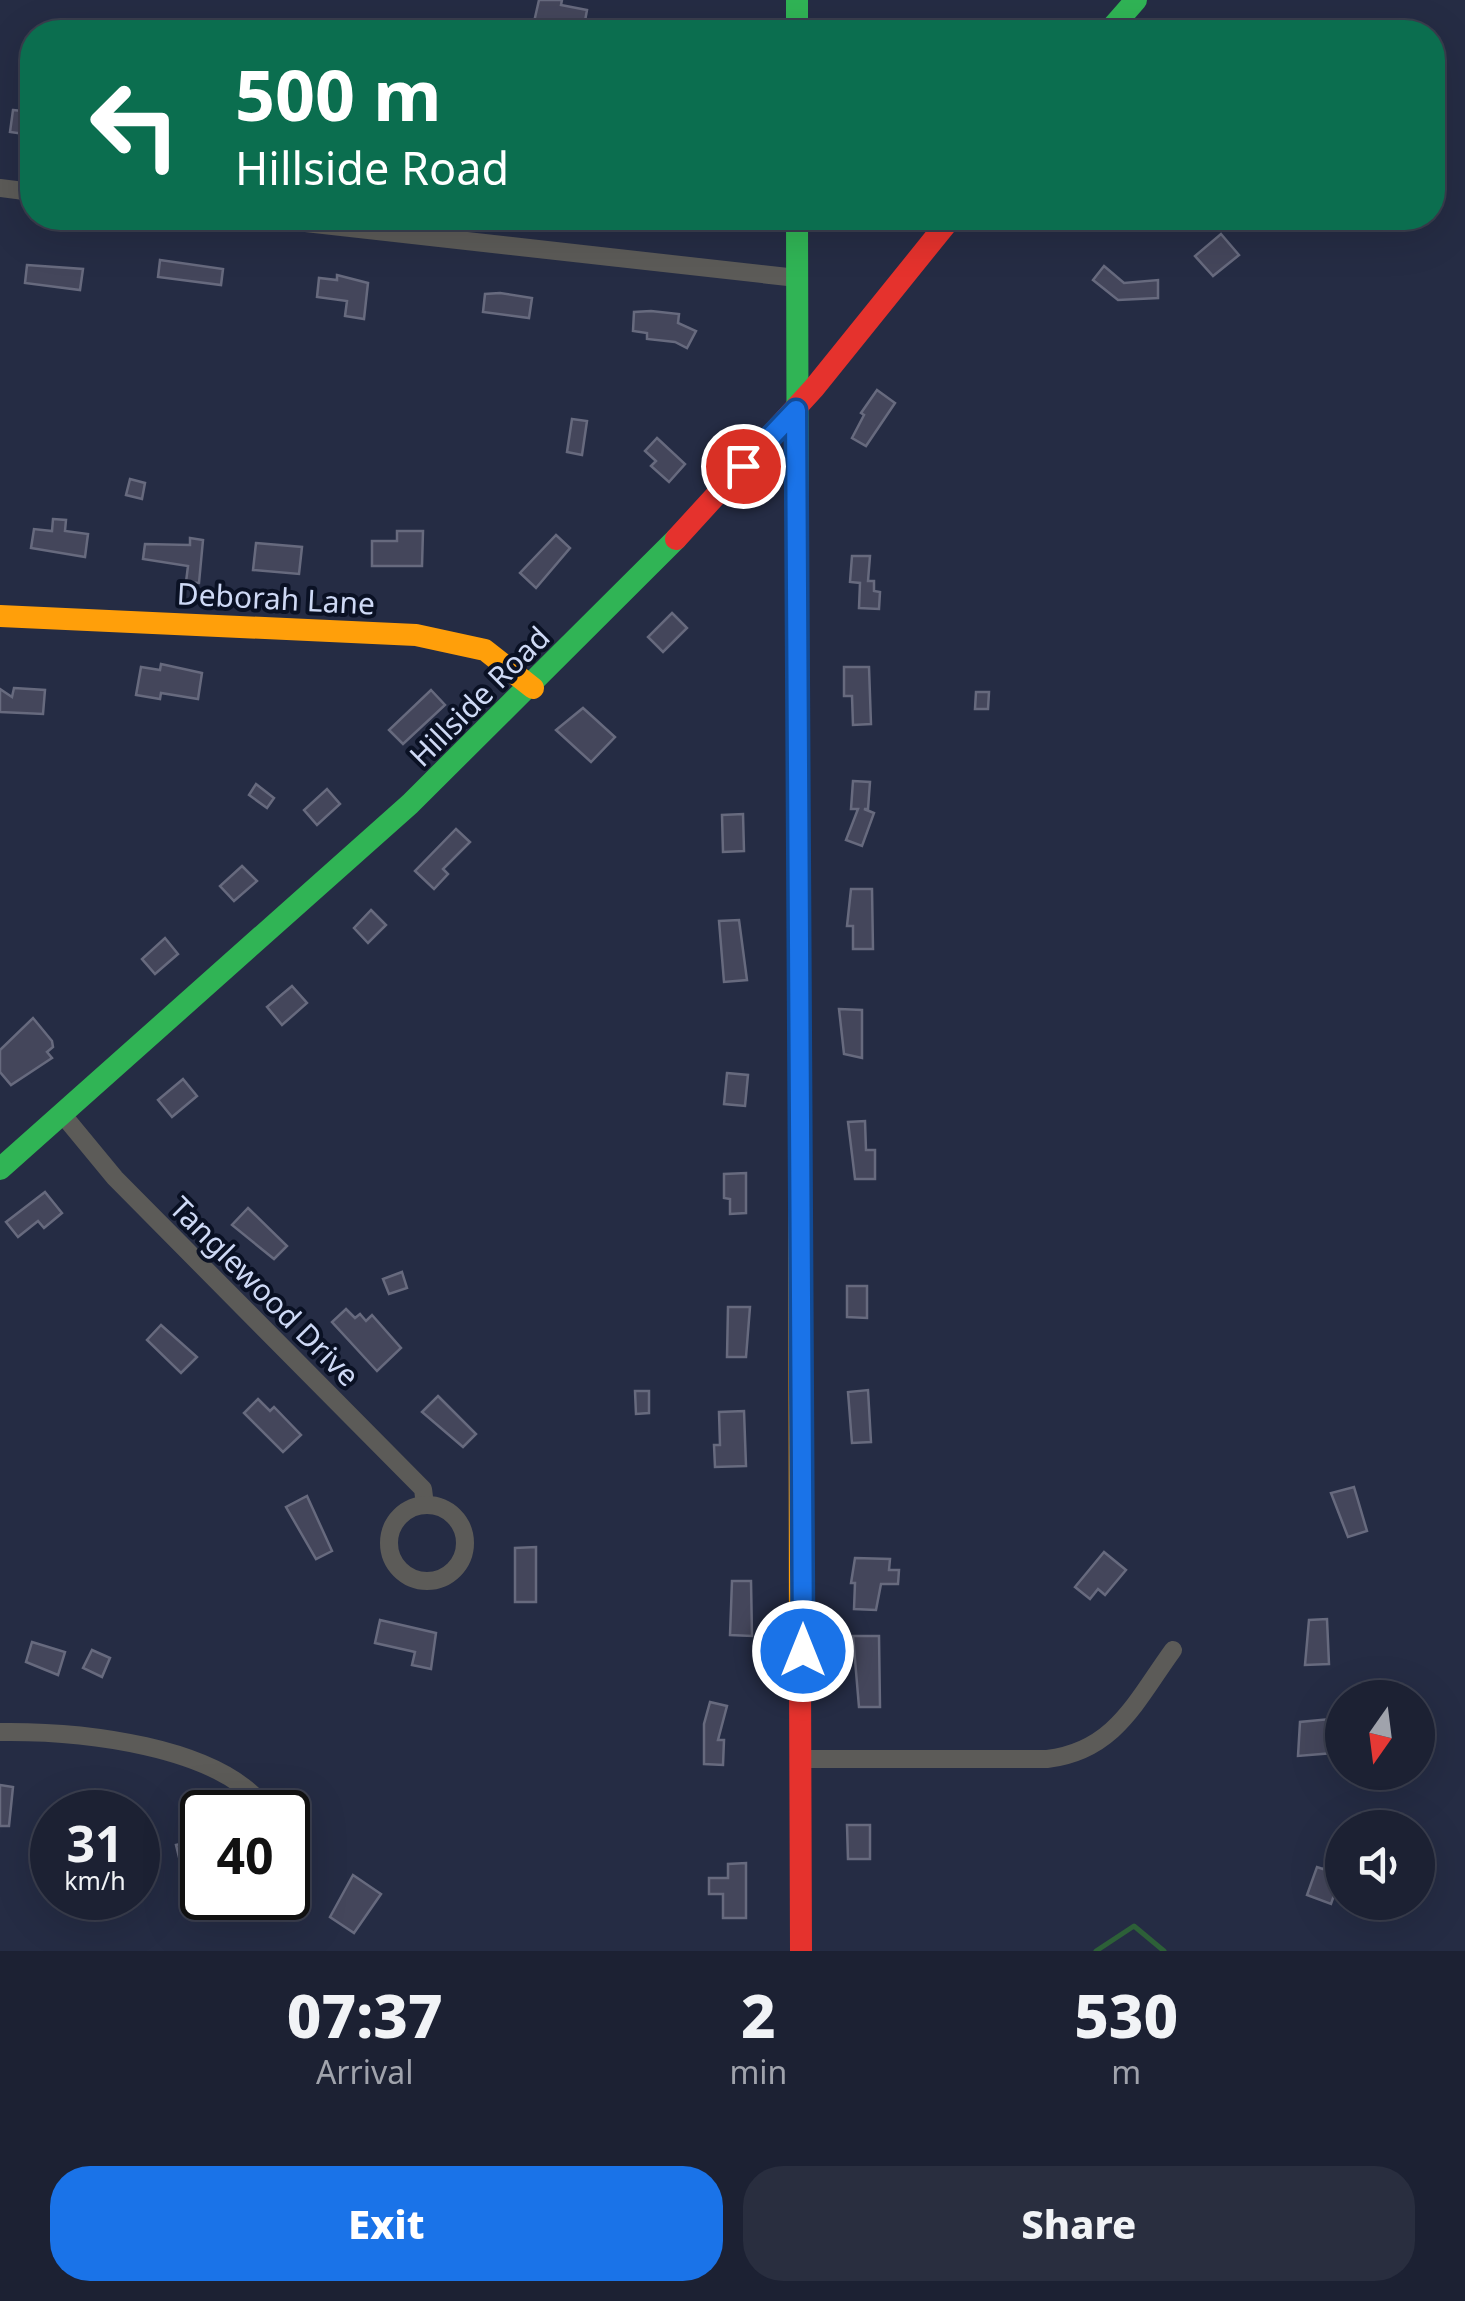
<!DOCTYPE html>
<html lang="en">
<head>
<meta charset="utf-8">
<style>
	body { margin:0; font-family:"Noto Sans",sans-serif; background:#292e3f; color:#f1f3f6; height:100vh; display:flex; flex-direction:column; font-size:38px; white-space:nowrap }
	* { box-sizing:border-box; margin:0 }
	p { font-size:32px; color:#a0a3ac }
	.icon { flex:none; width:55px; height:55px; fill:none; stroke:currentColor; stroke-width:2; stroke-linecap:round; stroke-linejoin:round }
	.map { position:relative; height:1951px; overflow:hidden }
	.panel { display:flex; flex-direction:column; background:#1c2133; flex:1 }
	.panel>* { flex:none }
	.banner { position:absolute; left:20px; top:20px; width:1425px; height:210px; border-radius:40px; box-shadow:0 10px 40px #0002,0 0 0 2px #3a3e4e; background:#0b6e4f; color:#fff; overflow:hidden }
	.needle { width:65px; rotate:194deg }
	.tools { position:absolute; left:1325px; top:1680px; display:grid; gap:20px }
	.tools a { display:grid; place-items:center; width:110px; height:110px; border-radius:50%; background:#1c2133; box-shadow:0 10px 40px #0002,0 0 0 2px #3a3e4e; font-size:50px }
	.speed { position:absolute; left:30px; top:1790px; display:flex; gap:20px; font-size:50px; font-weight:700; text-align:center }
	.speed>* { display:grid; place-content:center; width:130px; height:130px; border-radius:50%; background:#1c2133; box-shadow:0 10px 40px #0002,0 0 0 2px #3a3e4e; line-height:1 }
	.speed small { font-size:25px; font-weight:400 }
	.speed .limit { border:5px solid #111; border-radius:15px; background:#fff; color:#111 }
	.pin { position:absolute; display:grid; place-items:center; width:85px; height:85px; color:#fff; margin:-42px; border:5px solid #fff; border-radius:50%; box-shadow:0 2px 10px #0007 }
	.me { position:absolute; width:110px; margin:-55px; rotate:0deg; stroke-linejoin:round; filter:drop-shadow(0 0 8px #0008) }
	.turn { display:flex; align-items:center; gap:35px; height:210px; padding:0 50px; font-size:45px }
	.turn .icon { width:130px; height:130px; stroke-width:2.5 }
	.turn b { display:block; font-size:70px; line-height:85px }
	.eta { display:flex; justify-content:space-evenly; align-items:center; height:170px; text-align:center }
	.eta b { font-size:60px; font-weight:800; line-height:70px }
	.primary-button { display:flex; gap:20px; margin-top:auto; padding:20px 50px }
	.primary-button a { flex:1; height:115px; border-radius:40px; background:#1a73e8; color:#fff; font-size:40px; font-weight:800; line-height:115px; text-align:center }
	.primary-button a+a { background:#292e3f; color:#f1f3f6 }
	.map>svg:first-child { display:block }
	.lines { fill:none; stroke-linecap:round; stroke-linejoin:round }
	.stream { stroke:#2d6038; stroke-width:5 }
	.building { fill:#44465b; stroke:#676a7e; stroke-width:2.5 }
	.street { stroke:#5c5b58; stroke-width:18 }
	.fast { stroke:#30b455; stroke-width:22 }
	.slow { stroke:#ff9f0a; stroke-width:22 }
	.jam { stroke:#e5322d; stroke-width:22 }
	.route-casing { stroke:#114b97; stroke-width:25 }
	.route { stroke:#1a73e8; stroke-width:18 }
	.labels { text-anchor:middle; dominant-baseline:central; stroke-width:8; stroke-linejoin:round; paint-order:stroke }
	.street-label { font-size:30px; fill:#ced9f5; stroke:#0a1124 }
</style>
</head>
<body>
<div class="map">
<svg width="1465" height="1951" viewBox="0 0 1465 1951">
	<rect width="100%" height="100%" fill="#252c44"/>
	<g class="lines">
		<path class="stream" d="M 1096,1951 L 1134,1926 L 1164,1951"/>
	</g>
	<g class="building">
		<path d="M 539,0 L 562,0 L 561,5 L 587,10 L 583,32 L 534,22 Z"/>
		<path d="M 13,110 L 32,112 L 32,135 L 10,132 Z"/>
		<path d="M 1221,234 L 1239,255 L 1213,276 L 1195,256 Z"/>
		<path d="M 160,260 L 223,269 L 221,285 L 158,277 Z"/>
		<path d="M 27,265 L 83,269 L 80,290 L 25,283 Z"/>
		<path d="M 1104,266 L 1124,283 L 1158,280 L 1158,298 L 1118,300 L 1093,280 Z"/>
		<path d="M 337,275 L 368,283 L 364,319 L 345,316 L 347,301 L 317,297 L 319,278 L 337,280 Z"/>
		<path d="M 500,293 L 532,298 L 529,318 L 483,312 L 485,294 Z"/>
		<path d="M 651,311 L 679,314 L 678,323 L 696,331 L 687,348 L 675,342 L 647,339 L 647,333 L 633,331 L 634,312 Z"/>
		<path d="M 877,390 L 895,403 L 866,446 L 852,438 L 864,415 L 861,413 Z"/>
		<path d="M 572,419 L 587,421 L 582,455 L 567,452 Z"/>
		<path d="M 657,438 L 685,464 L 669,482 L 651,466 L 656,461 L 645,451 Z"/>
		<path d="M 130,479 L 145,483 L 142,499 L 126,495 Z"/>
		<path d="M 53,519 L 66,520 L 65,531 L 88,534 L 85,557 L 31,548 L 34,529 L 52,531 Z"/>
		<path d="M 397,531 L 423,531 L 422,566 L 372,566 L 372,541 L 397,541 Z"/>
		<path d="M 556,535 L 570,548 L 536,588 L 520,573 Z"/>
		<path d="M 190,538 L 203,540 L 199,583 L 186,582 L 188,566 L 143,559 L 145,544 L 190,545 Z"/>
		<path d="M 256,543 L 302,547 L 299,574 L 253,570 Z"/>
		<path d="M 852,556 L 870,556 L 868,581 L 874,581 L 874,591 L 880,592 L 879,609 L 859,608 L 860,583 L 850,582 Z"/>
		<path d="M 672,613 L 687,628 L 663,652 L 648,637 Z"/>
		<path d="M 161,664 L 202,673 L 198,699 L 161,693 L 160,699 L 136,695 L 141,667 L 160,670 Z"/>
		<path d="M 844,667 L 869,667 L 871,724 L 853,725 L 852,696 L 844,696 Z"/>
		<path d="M 14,688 L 45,690 L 43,714 L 0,712 L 0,689 L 12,697 Z"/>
		<path d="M 431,690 L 445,705 L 403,744 L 389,730 Z"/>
		<path d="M 976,692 L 989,692 L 988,709 L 975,709 Z"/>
		<path d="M 583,708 L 615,737 L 591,762 L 556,730 Z"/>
		<path d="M 853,781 L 870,782 L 868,809 L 864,809 L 874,813 L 862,846 L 846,840 L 858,809 L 851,809 Z"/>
		<path d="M 256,784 L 274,798 L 267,808 L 249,795 Z"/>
		<path d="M 327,789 L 340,804 L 317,825 L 304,810 Z"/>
		<path d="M 743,814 L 744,851 L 723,852 L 722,815 Z"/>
		<path d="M 456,829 L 470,842 L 443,869 L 448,874 L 434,889 L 415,871 Z"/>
		<path d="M 242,866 L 257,881 L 234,901 L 220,886 Z"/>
		<path d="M 851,889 L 872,889 L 873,949 L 853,949 L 853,926 L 847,926 Z"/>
		<path d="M 371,910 L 386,925 L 368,943 L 354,928 Z"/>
		<path d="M 739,920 L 747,980 L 724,982 L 719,921 Z"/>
		<path d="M 165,938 L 178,954 L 155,974 L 142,959 Z"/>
		<path d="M 292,986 L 307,1003 L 282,1025 L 267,1007 Z"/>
		<path d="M 839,1009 L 862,1010 L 862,1058 L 844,1054 Z"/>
		<path d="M 33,1018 L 52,1041 L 53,1047 L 47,1052 L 52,1058 L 11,1085 L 0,1072 L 0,1050 Z"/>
		<path d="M 727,1073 L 748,1075 L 745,1106 L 724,1104 Z"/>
		<path d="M 183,1079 L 197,1096 L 172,1117 L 158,1100 Z"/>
		<path d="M 865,1121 L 866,1150 L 875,1150 L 875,1179 L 855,1179 L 848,1122 Z"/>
		<path d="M 746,1173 L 746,1213 L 730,1214 L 730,1199 L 724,1198 L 724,1174 Z"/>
		<path d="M 45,1192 L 62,1213 L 44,1228 L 38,1221 L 18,1237 L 6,1222 Z"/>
		<path d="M 248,1208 L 287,1246 L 274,1259 L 232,1225 Z"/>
		<path d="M 402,1272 L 407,1288 L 389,1294 L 383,1279 Z"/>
		<path d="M 847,1286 L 867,1286 L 867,1318 L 847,1317 Z"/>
		<path d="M 728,1307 L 750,1307 L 746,1357 L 727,1357 Z"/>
		<path d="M 346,1309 L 355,1318 L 360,1314 L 366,1321 L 372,1315 L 401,1348 L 377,1371 L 332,1322 Z"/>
		<path d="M 161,1325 L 197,1357 L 181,1373 L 147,1340 Z"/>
		<path d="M 868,1390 L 871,1442 L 852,1443 L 848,1392 Z"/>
		<path d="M 635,1391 L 649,1391 L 649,1413 L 636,1414 Z"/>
		<path d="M 438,1396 L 476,1434 L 463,1447 L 422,1412 Z"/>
		<path d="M 258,1399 L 270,1411 L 274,1407 L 301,1435 L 283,1452 L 244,1413 Z"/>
		<path d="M 744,1411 L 746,1466 L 715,1467 L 714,1445 L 720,1445 L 719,1412 Z"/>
		<path d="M 1354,1487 L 1367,1531 L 1348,1537 L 1331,1493 Z"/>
		<path d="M 307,1496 L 332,1551 L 316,1559 L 286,1507 Z"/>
		<path d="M 536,1547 L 536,1602 L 515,1602 L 515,1548 Z"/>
		<path d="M 1104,1552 L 1126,1570 L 1105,1595 L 1098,1589 L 1090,1599 L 1075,1587 Z"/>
		<path d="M 855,1558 L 890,1559 L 889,1570 L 899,1570 L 898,1584 L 881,1584 L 876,1610 L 854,1609 L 855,1583 L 851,1583 Z"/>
		<path d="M 732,1581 L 751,1581 L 752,1636 L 730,1635 Z"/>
		<path d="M 1327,1619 L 1329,1664 L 1305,1665 L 1309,1620 Z"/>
		<path d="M 380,1620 L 436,1633 L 431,1669 L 412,1665 L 415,1652 L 375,1643 Z"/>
		<path d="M 853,1636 L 879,1636 L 880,1707 L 859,1707 Z"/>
		<path d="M 32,1642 L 65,1652 L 58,1675 L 26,1662 Z"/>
		<path d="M 92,1650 L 110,1658 L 102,1677 L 83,1668 Z"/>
		<path d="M 710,1702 L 727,1706 L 718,1740 L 724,1740 L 723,1765 L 704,1764 L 704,1724 Z"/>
		<path d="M 1330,1719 L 1333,1753 L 1298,1756 L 1300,1722 Z"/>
		<path d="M 0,1785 L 13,1787 L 9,1826 L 0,1826 Z"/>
		<path d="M 847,1825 L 870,1825 L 870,1859 L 848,1859 Z"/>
		<path d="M 198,1840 L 202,1878 L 185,1882 L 176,1845 Z"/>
		<path d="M 1342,1852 L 1342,1872 L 1331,1904 L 1307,1895 L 1317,1867 L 1323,1869 Z"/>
		<path d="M 746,1863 L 746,1918 L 723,1918 L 723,1894 L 709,1894 L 709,1878 L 728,1878 L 728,1864 Z"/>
		<path d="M 353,1875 L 381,1894 L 354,1933 L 330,1917 Z"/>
	</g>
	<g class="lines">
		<g class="street">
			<path d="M 0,188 L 32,192"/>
			<path d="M 261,218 L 797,278"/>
			<path d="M 63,1115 L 115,1178 L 423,1489 L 425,1505"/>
			<circle cx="427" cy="1543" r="38"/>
			<path d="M 0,1732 C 76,1731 222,1744 268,1812"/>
			<path d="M 803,1759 L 1047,1759 C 1115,1751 1136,1701 1173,1650"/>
		</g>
		<g class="fast">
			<path d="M 797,0 L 797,32"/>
			<path d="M 1108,32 L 1136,0"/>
			<path d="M 797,218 L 799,1015"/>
			<path d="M 0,1169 L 410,804 L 676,539"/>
		</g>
		<g class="slow">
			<path d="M 0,616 L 416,635 L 485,650 L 533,688"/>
			<path d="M 799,1015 L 800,1676"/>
		</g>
		<g class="jam">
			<path d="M 676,539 L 814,388 L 951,218"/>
			<path d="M 800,1676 L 801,1951"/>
		</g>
	</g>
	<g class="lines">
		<g class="route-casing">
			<path id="route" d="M 743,466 L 796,410 L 803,1651"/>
		</g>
		<use href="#route" class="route"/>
	</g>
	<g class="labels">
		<g class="street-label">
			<text transform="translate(276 598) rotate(3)">Deborah Lane</text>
			<text transform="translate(479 696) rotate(-45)">Hillside Road</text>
			<text transform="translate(265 1291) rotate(45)">Tanglewood Drive</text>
		</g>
	</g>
</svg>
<div class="tools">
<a><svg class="needle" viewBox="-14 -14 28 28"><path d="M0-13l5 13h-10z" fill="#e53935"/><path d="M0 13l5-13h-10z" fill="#a0a3ac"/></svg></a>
<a><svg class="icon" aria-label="sound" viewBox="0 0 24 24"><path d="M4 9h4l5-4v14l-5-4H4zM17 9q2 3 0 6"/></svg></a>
</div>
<div class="speed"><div>31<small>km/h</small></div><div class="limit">40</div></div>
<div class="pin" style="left:743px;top:466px;background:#d93025"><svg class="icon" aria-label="arrive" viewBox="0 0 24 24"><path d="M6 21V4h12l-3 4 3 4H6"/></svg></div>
<svg class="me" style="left:803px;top:1651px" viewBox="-20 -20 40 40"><circle r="17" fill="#1a73e8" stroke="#fff" stroke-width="3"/><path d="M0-11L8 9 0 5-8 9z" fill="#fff"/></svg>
<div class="banner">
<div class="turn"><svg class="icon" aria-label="left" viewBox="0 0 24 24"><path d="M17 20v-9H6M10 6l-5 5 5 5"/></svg><div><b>500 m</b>Hillside Road</div></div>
</div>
</div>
<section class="panel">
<div class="eta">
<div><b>07:37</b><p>Arrival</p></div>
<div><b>2</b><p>min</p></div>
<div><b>530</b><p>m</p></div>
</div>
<div class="primary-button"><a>Exit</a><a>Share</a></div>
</section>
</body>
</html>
